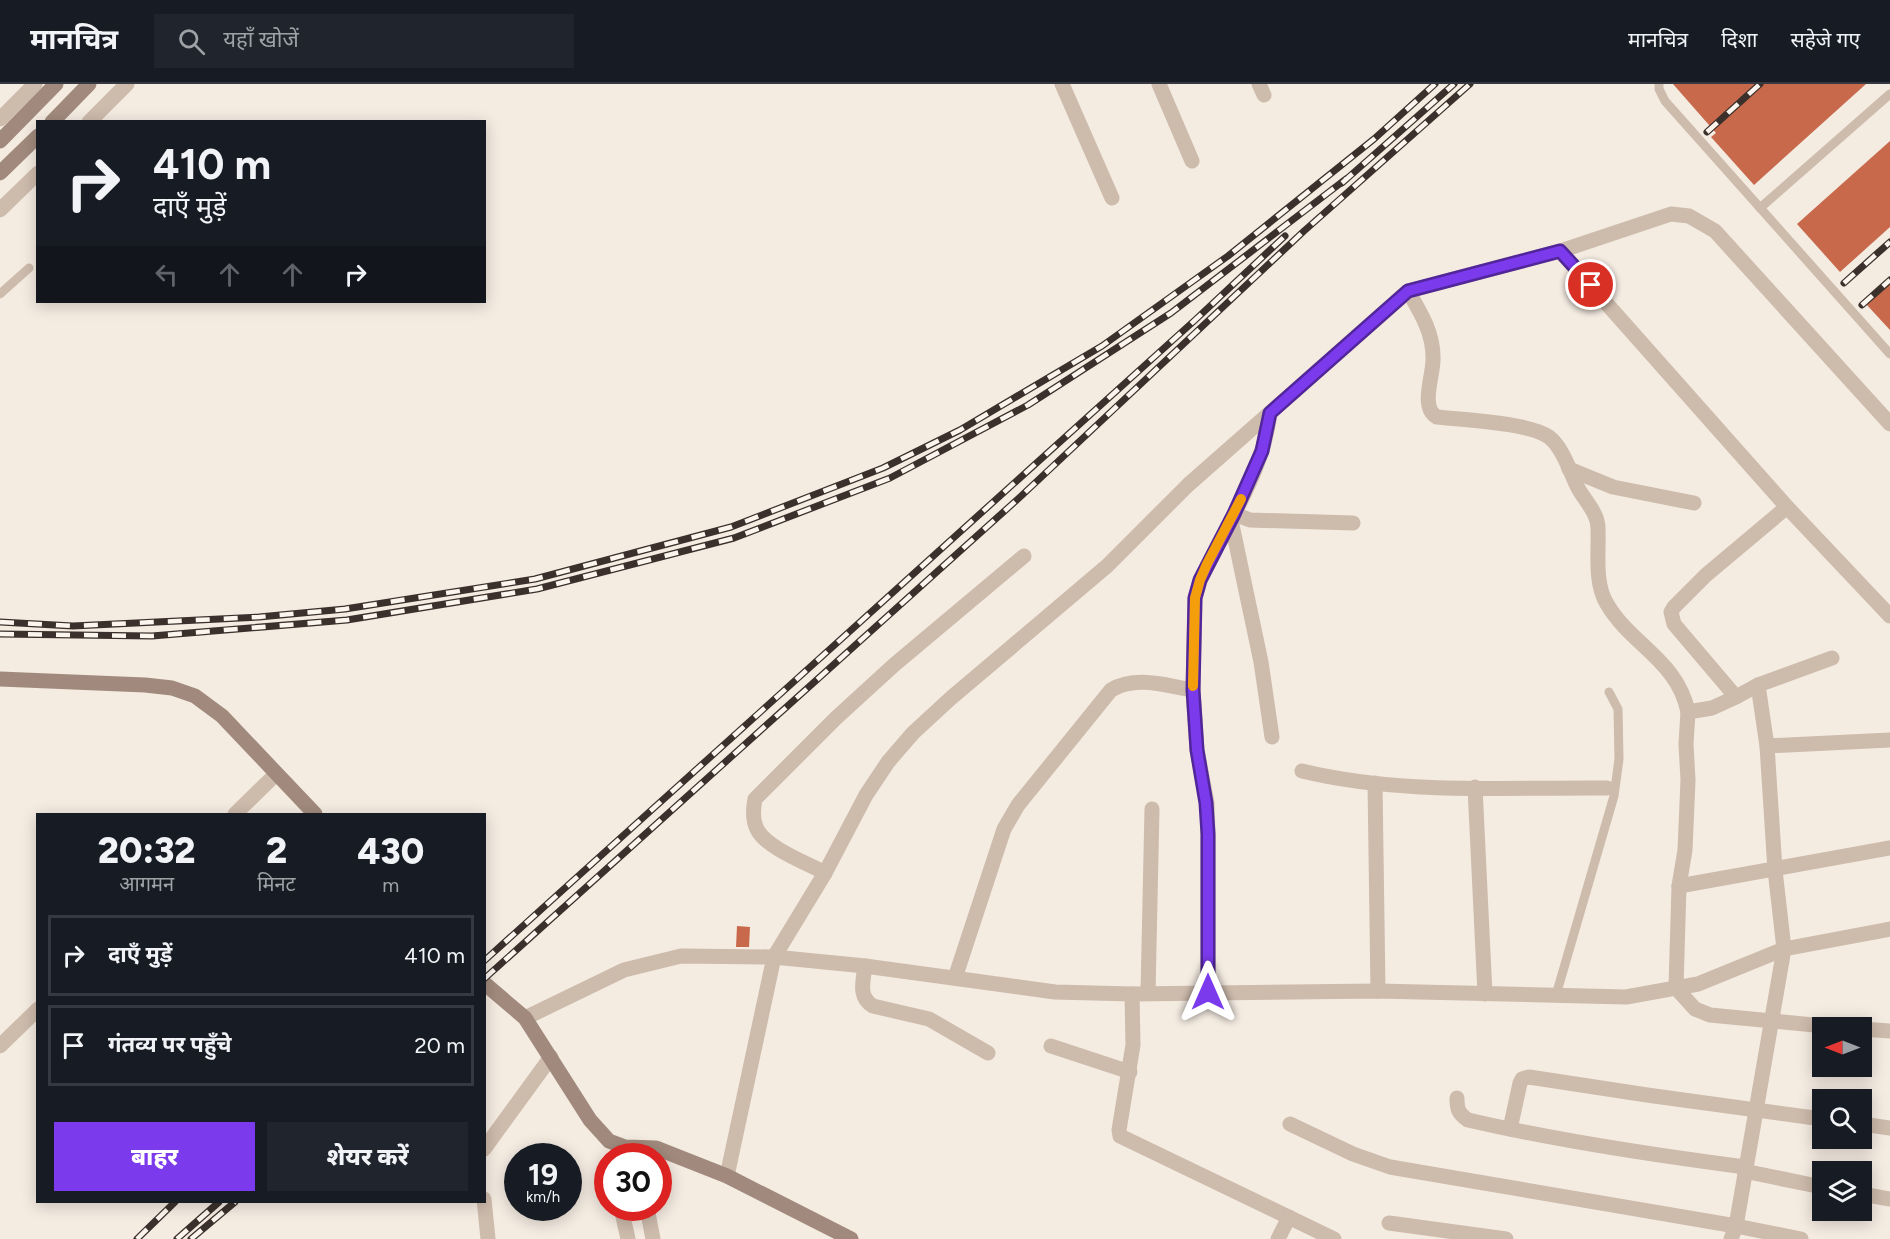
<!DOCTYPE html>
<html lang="hi">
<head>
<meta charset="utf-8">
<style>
	body { margin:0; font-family:Figtree,"Noto Sans Devanagari",sans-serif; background:#20242c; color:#f1f3f6; height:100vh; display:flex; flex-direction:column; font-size:22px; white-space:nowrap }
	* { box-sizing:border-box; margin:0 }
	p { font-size:20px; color:#9ea1a6 }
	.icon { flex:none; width:33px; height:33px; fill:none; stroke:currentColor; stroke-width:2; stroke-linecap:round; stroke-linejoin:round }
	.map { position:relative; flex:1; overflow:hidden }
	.drawer { position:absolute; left:36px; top:729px; width:450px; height:390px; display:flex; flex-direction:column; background:#171b24; border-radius:0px; box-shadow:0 3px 15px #0003 }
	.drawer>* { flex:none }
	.guide { position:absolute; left:36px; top:36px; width:450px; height:183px; border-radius:0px; box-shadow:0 3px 15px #0003; background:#171b24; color:#f1f3f6; overflow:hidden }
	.needle { width:39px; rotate:270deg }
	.fabs { position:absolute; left:1812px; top:933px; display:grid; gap:12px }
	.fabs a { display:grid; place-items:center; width:60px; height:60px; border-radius:0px; background:#171b24; box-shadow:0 3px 15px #0003; font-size:30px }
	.speed { position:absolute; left:504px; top:1059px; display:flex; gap:12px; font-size:30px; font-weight:700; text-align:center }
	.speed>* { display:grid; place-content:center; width:78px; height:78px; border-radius:50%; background:#171b24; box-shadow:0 3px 15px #0003; line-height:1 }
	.speed small { font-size:15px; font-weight:400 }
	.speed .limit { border:9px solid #d22; background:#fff; color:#111 }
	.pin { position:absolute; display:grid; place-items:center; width:51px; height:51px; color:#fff; margin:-26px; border:3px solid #fff; border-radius:50%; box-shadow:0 2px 6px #0007 }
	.me { position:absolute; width:66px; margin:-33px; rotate:0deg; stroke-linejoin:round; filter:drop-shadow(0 0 4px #0008) }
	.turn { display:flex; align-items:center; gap:21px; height:126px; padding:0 18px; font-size:27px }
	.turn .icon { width:78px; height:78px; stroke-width:2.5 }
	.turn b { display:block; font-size:42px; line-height:51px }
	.lanes { display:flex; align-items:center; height:57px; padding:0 18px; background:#0003; justify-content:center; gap:30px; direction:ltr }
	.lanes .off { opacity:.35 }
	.eta { display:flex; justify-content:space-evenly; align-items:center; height:102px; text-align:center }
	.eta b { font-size:36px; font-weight:800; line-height:42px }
	.primary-button { display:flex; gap:12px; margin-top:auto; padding:12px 18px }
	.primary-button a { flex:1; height:69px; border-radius:0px; background:#7c3aed; color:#fff; font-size:24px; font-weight:800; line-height:69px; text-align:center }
	.primary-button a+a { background:#20242c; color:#f1f3f6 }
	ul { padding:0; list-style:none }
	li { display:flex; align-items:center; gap:18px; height:81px; margin:0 12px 9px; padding:0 6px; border:3px solid #363941; border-radius:0px }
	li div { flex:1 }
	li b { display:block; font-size:22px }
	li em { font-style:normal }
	header { display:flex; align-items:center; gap:36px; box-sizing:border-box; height:84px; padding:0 30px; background:#171b24; border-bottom:2px solid #363941 }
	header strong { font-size:28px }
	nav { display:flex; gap:33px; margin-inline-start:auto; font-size:21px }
	.search { width:420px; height:54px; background:#20242c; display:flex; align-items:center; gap:15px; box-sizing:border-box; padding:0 21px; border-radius:0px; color:#9ea1a6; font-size:22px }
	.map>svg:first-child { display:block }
	.building { fill:#c8694b }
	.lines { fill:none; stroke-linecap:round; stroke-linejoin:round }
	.lane { stroke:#cdbbac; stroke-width:9 }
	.street { stroke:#cdbbac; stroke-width:15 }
	.secondary { stroke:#a18a7d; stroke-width:15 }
	.rail-casing { stroke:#3b302b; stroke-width:7 }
	.rail { stroke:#fbf5ee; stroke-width:4.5; stroke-dasharray:14; stroke-linecap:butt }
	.route-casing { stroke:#51269a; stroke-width:15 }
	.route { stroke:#7c3aed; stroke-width:10 }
	.slow { stroke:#f59e0b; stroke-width:10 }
</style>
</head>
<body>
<header>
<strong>मानचित्र</strong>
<div class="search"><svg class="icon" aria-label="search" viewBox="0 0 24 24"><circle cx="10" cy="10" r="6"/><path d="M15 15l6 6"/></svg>यहाँ खोजें</div>
<nav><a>मानचित्र</a><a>दिशा</a><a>सहेजे गए</a></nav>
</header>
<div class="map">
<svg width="1890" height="1155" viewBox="0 0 1890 1155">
	<rect width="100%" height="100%" fill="#f4ebe1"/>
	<g class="building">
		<path d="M 1673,0 L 1866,0 L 1754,101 L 1711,53 L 1716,49 Z"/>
		<path d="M 1890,57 L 1890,143 L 1840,188 L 1797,140 Z"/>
		<path d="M 1890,199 L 1890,246 L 1866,220 Z"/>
		<path d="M 737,842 L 750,843 L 749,863 L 736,863 Z"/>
	</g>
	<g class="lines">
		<g class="lane">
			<path d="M 1659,0 L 1659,5 L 1665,17 L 1890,270"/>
			<path d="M 1760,124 L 1890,10"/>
			<path d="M 0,210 L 29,184"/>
			<path d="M 1556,911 L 1614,712 L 1619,675 L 1618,625 L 1609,608"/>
		</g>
		<g class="street">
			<path d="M 1062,0 L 1112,114"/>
			<path d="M 1159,0 L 1192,77"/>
			<path d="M 1259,0 L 1264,11"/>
			<path d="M 0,35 L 35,0"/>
			<path d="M 89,38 L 127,0"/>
			<path d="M 0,126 L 38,89"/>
			<path d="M 1560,167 L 1787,423 L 1890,532"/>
			<path d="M 1408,207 C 1421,229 1434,250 1433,276 C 1433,292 1420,324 1437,333 C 1463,336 1531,339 1549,353 C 1563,364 1570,388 1578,404 C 1585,417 1598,429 1598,444 C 1599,468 1594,499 1607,520 C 1631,561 1678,577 1688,628"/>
			<path d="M 1569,385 L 1613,403 L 1694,419"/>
			<path d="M 1234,430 L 1250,436 L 1353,439"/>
			<path d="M 1231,436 L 1261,578 L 1272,653"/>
			<path d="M 1758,601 L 1832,574"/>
			<path d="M 1193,606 L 1197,666 L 1207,719 L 1208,750 L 1208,908"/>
			<path d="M 1736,613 L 1712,624 L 1688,628 L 1686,660 L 1688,696 L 1685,766 L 1679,802 L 1676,904 L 1695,925 L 1710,931 L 1845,944"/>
			<path d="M 1767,662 L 1890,656"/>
			<path d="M 1302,687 C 1401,711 1506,703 1607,704"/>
			<path d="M 1375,699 L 1378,907"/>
			<path d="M 1475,703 L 1485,910"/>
			<path d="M 235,730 L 275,691"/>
			<path d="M 825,789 C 807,779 769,765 758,747 C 752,737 753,725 755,715 L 836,634 L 894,581 L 1024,472"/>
			<path d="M 1679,802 L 1890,764"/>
			<path d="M 865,882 C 863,898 858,913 873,922 L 929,935 L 988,969"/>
			<path d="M 955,894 L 1004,745 L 1018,721 L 1111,606 C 1136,591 1167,602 1193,606 L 1195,514 L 1200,497 C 1225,442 1263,390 1270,329"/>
			<path d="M 1148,909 L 1152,725"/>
			<path d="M 1132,910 L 1133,961 L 1119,1046 L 1120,1052 L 1334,1155"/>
			<path d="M 525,934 L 624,886 L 681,872 L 774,873 L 865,882 L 1055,908 L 1132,910 L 1378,907 L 1626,913 L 1698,900 L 1784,865 L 1890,845"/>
			<path d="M 1862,945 L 1890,947"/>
			<path d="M 0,962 L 38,925"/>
			<path d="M 1051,962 L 1130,988"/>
			<path d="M 1457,1014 C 1457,1025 1458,1029 1468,1036 C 1559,1057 1652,1071 1745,1083"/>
			<path d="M 1290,1040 L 1353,1070 L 1390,1083 L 1736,1142 L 1801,1155"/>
			<path d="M 1862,1040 L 1890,1044"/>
			<path d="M 1510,1045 L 1520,999 L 1522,995 L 1529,993 L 1647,1011 L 1822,1035"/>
			<path d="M 484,1065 L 551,973"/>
			<path d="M 1744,1087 L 1822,1103"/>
			<path d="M 727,1092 L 774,873 L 825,789 L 866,711 L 888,678 L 913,649 L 951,614 L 1107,482 L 1188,401 L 1408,207 L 1560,167 L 1671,130 L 1689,132 L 1715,147 L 1890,340"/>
			<path d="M 1862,1110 L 1890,1115"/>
			<path d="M 484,1115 L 488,1155"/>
			<path d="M 623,1124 L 622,1128 L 628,1155"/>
			<path d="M 647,1124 L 653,1155"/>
			<path d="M 1389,1139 L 1506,1155"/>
			<path d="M 1278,1155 L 1289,1133"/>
			<path d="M 1731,1155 L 1736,1142 L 1784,865 L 1775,786 L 1767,662 L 1758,601 L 1736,613 L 1674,540 L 1671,528 L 1674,523 L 1706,491 L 1787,423"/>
		</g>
		<g class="secondary">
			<path d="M 52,38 L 89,0"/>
			<path d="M 0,57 L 56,0"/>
			<path d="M 0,89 L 38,52"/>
			<path d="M 0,595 L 145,601 L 172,604 L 195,612 L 222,632 L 315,730"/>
			<path d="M 484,899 L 525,934 L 590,1036 L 609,1057 L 625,1063 L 656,1064 L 727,1092 L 851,1155"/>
		</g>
		<g class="rail-casing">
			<g id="rail">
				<path d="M 1707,48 L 1760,0"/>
				<path d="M 1342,99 L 1454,0"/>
				<path d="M 1844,199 L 1890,158"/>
				<path d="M 1862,221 L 1890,196"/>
				<path d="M 0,538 L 73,542 L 259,533 L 345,525 L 535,495 L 731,443 L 883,384 L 960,346 L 1102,262 L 1228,172 L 1374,55 L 1435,0"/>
				<path d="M 0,550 L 152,552 L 347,536 L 537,505 L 734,454 L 890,394 L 1028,321 L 1171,229 L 1346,95"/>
				<path d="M 484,877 L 1194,237 L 1285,152"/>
				<path d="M 484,895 L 1019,414 L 1304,147 L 1470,0"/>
				<path d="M 137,1155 L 175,1118"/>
				<path d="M 177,1155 L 219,1118"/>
				<path d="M 191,1155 L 235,1118"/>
			</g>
		</g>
		<use href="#rail" class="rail"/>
	</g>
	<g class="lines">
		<g class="route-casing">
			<path id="route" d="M 1208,908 L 1208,750 L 1206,719 L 1197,666 L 1193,606 L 1195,514 L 1200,496 L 1234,430 L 1262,367 L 1270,329 L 1408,207 L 1560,167 L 1591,201"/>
		</g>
		<use href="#route" class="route"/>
		<path class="slow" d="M 1193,602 L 1195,514 L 1200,496 L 1207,480 L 1241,415"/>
	</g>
</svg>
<div class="fabs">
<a><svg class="needle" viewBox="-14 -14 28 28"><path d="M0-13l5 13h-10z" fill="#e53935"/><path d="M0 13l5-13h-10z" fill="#9ea1a6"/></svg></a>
<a><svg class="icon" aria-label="search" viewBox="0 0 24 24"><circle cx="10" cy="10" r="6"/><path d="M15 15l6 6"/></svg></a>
<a><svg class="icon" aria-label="layers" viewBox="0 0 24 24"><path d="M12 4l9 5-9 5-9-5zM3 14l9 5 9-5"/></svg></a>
</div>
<div class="speed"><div>19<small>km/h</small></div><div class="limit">30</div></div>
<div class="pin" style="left:1591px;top:201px;background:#d93025"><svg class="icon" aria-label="arrive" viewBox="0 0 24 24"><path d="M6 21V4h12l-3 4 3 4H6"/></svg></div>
<svg class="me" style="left:1208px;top:908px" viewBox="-20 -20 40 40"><path d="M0-17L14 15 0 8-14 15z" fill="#7c3aed" stroke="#fff" stroke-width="4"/></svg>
<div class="guide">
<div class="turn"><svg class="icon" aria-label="right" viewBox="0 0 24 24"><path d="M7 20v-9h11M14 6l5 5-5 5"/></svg><div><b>410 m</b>दाएँ मुड़ें</div></div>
<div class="lanes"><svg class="icon off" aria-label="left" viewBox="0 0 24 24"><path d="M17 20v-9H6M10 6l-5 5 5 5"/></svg><svg class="icon off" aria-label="ahead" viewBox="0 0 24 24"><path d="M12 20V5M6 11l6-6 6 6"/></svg><svg class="icon off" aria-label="ahead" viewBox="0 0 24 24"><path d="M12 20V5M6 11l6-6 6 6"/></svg><svg class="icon" aria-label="right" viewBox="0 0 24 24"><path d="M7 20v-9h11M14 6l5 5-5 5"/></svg></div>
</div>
<section class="drawer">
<div class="eta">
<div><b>20:32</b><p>आगमन</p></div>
<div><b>2</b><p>मिनट</p></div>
<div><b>430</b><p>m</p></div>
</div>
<ul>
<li><svg class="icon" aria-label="right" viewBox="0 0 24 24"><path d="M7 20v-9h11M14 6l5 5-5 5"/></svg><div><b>दाएँ मुड़ें</b></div><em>410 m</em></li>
<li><svg class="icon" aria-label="arrive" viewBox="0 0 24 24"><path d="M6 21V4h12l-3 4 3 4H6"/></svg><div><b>गंतव्य पर पहुँचे</b></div><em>20 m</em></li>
</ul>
<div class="primary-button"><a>बाहर</a><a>शेयर करें</a></div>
</section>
</div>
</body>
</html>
